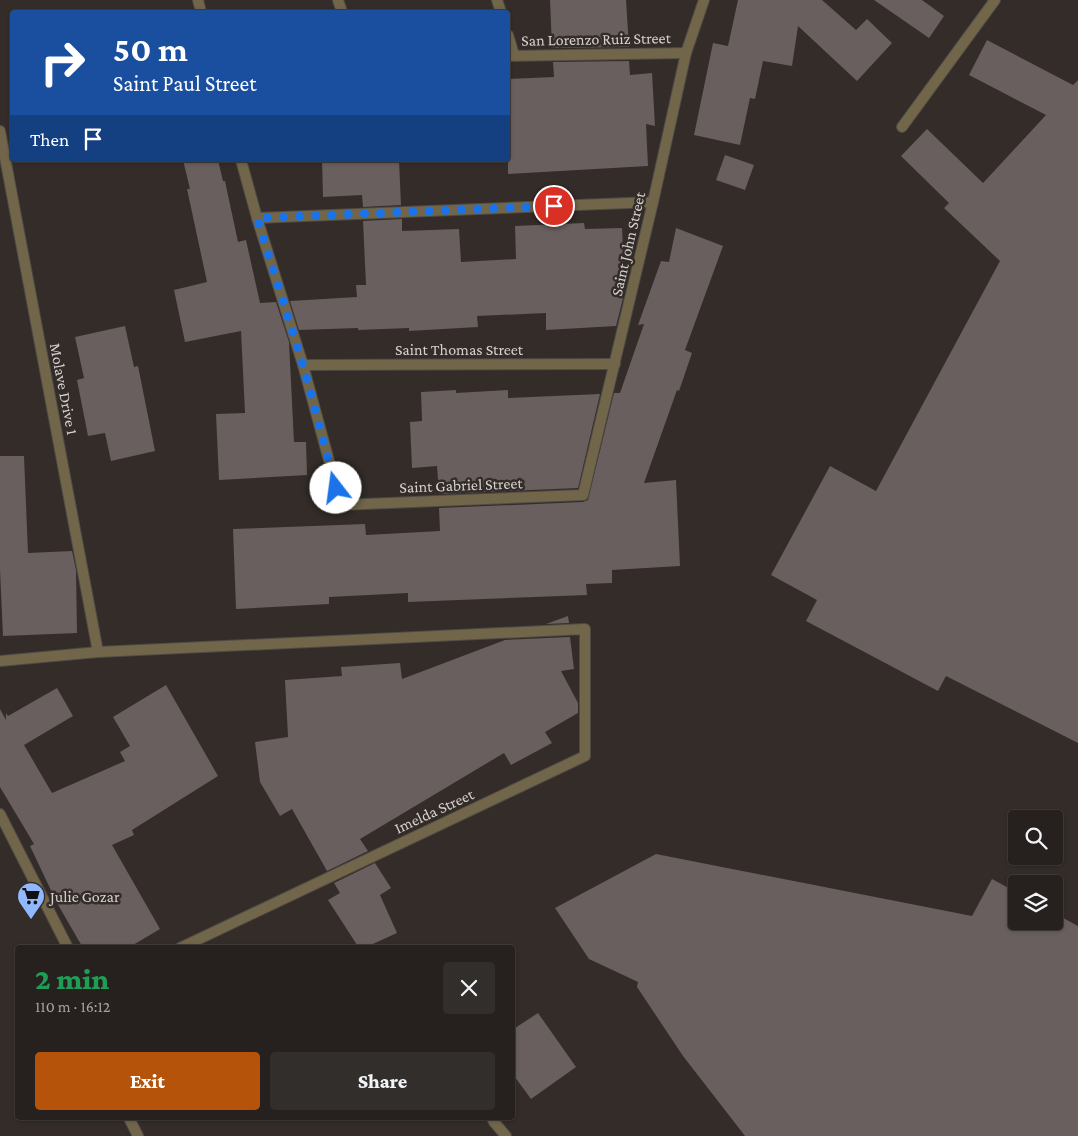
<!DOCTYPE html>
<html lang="en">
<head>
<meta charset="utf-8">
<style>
	body { margin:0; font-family:"Crimson Pro",serif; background:#322e2b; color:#f1f3f6; height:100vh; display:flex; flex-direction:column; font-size:19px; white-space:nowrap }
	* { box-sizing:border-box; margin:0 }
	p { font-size:16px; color:#a4a3a4 }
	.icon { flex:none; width:28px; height:28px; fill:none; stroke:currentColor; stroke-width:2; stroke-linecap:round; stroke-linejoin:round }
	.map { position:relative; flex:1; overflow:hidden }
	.sheet { position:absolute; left:15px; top:945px; width:500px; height:175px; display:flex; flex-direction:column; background:#26211e; border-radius:5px; box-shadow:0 1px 4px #0004,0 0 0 1px #423e3c }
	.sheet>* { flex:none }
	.guide { position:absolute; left:10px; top:10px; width:500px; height:152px; border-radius:5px; box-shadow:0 1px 4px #0004,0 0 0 1px #423e3c; background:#1a4fa0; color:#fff; overflow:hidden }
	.controls { position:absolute; left:1008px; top:810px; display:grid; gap:10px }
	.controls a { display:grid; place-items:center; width:55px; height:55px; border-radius:5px; background:#26211e; box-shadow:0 1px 4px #0004,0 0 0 1px #423e3c; font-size:25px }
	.pin { position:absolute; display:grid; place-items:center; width:42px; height:42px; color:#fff; margin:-21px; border:2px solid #fff; border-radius:50%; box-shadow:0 1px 5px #0007 }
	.me { position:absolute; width:55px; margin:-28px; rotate:345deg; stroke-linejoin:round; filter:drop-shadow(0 0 4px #0008) }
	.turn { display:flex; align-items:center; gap:18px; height:105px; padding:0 20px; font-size:22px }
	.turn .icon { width:65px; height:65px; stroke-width:2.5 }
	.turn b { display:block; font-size:35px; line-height:42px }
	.then { display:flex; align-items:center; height:48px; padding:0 20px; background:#0003; gap:10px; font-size:19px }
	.round { display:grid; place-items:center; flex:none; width:52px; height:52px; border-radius:5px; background:#322e2b }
	.head { display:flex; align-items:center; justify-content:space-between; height:85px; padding:0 20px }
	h1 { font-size:30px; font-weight:800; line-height:38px; color:#1e9e55 }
	.action { display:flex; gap:10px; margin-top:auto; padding:10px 20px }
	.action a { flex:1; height:58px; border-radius:5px; background:#b45309; color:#fff; font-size:20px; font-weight:800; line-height:58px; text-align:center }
	.action a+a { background:#322e2b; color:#f1f3f6 }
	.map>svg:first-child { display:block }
	.building { fill:#685f5e }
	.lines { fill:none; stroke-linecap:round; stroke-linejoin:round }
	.minor-casing { stroke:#504a46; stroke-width:12 }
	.minor { stroke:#71664a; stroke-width:10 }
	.route { stroke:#1a73e8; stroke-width:9; stroke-dasharray:0 16.2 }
	.labels { text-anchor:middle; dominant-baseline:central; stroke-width:5; stroke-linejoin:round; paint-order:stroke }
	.street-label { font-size:16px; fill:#d5d1ce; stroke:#332c28 }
	.poi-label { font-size:16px; fill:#d5d1ce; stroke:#332c28; text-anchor:start }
</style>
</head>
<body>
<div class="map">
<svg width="1078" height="1136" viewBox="0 0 1078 1136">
	<rect width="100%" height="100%" fill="#332c28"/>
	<g class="building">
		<path d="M 550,0 L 626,0 L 629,47 L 552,48 Z"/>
		<path d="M 738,0 L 822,0 L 856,30 L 867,19 L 892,43 L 857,81 L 798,26 L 792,66 L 763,61 L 755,99 L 750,98 L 740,145 L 694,135 L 713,43 L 728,46 Z"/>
		<path d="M 874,0 L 922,0 L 944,16 L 929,38 Z"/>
		<path d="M 987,40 L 1073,85 L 1078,80 L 1078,743 L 946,676 L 938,691 L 806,621 L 817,600 L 771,575 L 830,466 L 876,491 L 1000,261 L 944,208 L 949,203 L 901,156 L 927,129 L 983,183 L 1046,115 L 969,75 Z"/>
		<path d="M 629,61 L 630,75 L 652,73 L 655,126 L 646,124 L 648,166 L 508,174 L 508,79 L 554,77 L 553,62 Z"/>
		<path d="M 725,155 L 754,165 L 745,190 L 716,180 Z"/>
		<path d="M 183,160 L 218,160 L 223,181 L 225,181 L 238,242 L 246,240 L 260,303 L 276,302 L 289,342 L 294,442 L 306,442 L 307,475 L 219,480 L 216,414 L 245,413 L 241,331 L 185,342 L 174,290 L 207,282 L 187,189 L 190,189 Z"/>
		<path d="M 322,160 L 399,160 L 401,205 L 363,207 L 362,195 L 323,197 Z"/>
		<path d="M 402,219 L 402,231 L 459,229 L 461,262 L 516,259 L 515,226 L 584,223 L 585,229 L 622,228 L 625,290 L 616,326 L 546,330 L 546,313 L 477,316 L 478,327 L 409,331 L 409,328 L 358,330 L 358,328 L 299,330 L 290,301 L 357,297 L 356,285 L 366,285 L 363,221 Z"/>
		<path d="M 676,228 L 723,246 L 685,350 L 692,353 L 679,391 L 677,390 L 644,483 L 676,480 L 680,566 L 612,570 L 612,583 L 586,584 L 587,595 L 408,602 L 408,593 L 329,597 L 329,604 L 236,609 L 233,529 L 365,524 L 366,535 L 440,531 L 439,508 L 583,502 L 588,500 L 614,393 L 620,393 L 644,324 L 638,325 L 661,261 L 669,262 Z"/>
		<path d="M 125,326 L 134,367 L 138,366 L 155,451 L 111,461 L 105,433 L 88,436 L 77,380 L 84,378 L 75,337 Z"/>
		<path d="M 456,390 L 456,393 L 508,390 L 508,398 L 600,394 L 578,488 L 439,494 L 437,466 L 412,468 L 410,422 L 422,421 L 421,392 Z"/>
		<path d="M 0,456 L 24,456 L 28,553 L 72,551 L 76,570 L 77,633 L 3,636 L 0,570 Z"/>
		<path d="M 568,616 L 569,623 L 546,624 Z"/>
		<path d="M 570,637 L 574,669 L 561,671 L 578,703 L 578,713 L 545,732 L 552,743 L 511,765 L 504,753 L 360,839 L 368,851 L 327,871 L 292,809 L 280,816 L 260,782 L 255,742 L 288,737 L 285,680 L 342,676 L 341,667 L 400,663 L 402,679 L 505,640 Z"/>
		<path d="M 166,685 L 218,776 L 132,830 L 134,835 L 112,845 L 160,929 L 128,948 L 83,948 L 57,903 L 30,846 L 34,844 L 0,787 L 0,709 L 6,720 L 6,713 L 8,716 L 57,688 L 73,716 L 24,745 L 52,793 L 125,761 L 120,752 L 130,746 L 113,717 Z"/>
		<path d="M 656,854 L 972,916 L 992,879 L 1016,892 L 1016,921 L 1054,921 L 1054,913 L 1078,926 L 1078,1136 L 745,1136 L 683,1056 L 637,987 L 638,982 L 589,959 L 555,908 Z"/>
		<path d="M 375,863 L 391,888 L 380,895 L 397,933 L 364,948 L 359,948 L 328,900 L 340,893 L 334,883 Z"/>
		<path d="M 538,1013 L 576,1067 L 531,1099 L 512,1073 L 512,1030 Z"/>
	</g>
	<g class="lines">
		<g class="minor-casing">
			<g id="minor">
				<path d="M 198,0 L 201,12"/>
				<path d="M 338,0 L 342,12"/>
				<path d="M 497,0 L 501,12"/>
				<path d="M 508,35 L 514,55"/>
				<path d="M 508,56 L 686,53"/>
				<path d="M 902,127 L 995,0"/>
				<path d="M 0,131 L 98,652"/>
				<path d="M 241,160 L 257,218 L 303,365 L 341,505 L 583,495 L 653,202 L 686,53 L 704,0"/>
				<path d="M 257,218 L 653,202"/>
				<path d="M 303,365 L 615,364"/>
				<path d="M 0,661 L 98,652 L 585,629 L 585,756 L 180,948"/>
				<path d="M 0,814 L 68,948"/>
				<path d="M 129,1118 L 138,1136"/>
				<path d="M 492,1118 L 494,1122 L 506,1136"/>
			</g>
		</g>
		<use href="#minor" class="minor"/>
	</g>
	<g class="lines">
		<path class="route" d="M 336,488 L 303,365 L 257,218 L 554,206"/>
	</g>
	<defs>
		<g id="supermarket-pin" transform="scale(1.4375)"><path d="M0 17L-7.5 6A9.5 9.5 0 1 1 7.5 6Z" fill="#91b8fd" stroke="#332c28"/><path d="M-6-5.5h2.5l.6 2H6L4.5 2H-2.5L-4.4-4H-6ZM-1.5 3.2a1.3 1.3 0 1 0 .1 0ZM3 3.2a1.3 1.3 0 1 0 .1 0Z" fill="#111"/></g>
	</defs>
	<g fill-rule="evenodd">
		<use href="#supermarket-pin" x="31" y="896"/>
	</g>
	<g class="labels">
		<g class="street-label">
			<text transform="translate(596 39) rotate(-1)">San Lorenzo Ruiz Street</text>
			<text transform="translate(628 244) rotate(-77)">Saint John Street</text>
			<text x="459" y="349">Saint Thomas Street</text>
			<text transform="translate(64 389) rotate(79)">Molave Drive 1</text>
			<text transform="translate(461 485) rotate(-2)">Saint Gabriel Street</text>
			<text transform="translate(434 811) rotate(-25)">Imelda Street</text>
		</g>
		<g class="poi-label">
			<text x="50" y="896">Julie Gozar</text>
		</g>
	</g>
</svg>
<div class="controls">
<a><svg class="icon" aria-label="search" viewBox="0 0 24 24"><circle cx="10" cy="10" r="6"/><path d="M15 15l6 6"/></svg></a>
<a><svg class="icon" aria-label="layers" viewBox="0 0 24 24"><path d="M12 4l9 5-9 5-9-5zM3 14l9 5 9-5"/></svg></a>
</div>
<div class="pin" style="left:554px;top:206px;background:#d93025"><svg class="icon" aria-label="arrive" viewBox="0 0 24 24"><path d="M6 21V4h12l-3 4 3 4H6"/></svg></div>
<svg class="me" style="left:336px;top:488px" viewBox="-20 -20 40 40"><circle r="19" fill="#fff"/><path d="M0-13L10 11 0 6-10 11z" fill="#1a73e8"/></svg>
<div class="guide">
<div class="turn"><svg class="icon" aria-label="right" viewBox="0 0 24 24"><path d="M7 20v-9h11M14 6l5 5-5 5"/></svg><div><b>50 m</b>Saint Paul Street</div></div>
<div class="then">Then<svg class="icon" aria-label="arrive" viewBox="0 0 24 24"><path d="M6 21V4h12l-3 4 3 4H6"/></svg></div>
</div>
<section class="sheet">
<div class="head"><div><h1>2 min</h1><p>110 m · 16:12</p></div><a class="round"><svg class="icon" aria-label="close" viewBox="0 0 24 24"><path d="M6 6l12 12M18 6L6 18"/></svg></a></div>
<div class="action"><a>Exit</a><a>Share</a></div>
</section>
</div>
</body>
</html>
